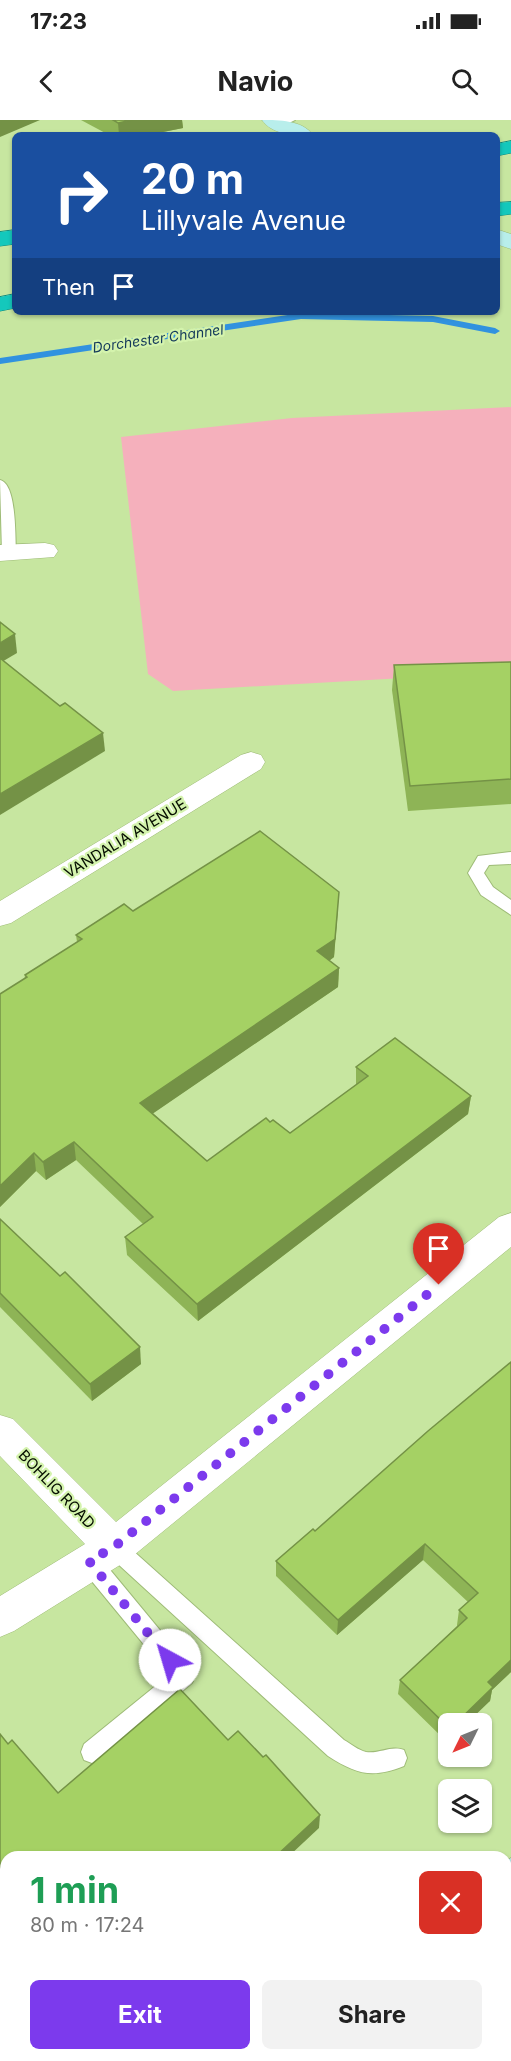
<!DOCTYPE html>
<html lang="en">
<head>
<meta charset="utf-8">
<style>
	body { margin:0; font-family:Inter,sans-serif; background:#f2f2f2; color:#222; height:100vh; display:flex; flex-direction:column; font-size:22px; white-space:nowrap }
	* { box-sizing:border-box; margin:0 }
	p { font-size:20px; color:#767676 }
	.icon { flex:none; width:33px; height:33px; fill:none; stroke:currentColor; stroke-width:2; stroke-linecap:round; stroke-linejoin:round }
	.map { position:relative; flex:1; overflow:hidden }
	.side { position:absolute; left:0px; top:1731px; width:512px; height:210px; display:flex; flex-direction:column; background:#fff; border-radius:18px 18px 0 0; box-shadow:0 2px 4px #0004 }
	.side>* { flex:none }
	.banner { position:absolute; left:12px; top:12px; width:488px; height:183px; border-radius:9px; box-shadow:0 2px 4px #0004; background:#1a4fa0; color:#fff; overflow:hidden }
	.needle { width:39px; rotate:227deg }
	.tools { position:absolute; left:438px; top:1593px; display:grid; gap:12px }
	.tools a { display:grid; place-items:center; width:54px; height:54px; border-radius:9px; background:#fff; box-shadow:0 2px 4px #0004; font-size:30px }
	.pin { position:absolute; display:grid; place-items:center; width:51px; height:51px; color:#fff; margin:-62px -26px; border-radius:50% 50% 50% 0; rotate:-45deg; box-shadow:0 0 6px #0007 }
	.pin .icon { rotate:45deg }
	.me { position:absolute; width:66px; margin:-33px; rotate:321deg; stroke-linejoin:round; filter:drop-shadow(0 0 4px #0008) }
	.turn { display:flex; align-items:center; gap:21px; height:126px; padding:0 30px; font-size:27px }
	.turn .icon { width:78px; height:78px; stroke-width:2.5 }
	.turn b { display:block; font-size:42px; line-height:51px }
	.then { display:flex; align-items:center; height:57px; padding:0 30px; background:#0003; gap:12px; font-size:22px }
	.round { display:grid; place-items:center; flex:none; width:63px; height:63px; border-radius:9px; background:#f2f2f2 }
	.summary { display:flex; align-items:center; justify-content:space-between; height:102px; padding:0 30px }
	h1 { font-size:36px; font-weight:700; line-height:45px; color:#1e9e55 }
	.primary-button { display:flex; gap:12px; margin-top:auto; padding:12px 30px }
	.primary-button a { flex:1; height:69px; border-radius:9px; background:#7c3aed; color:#fff; font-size:24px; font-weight:700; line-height:69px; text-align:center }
	.primary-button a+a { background:#f2f2f2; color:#222 }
	.status { display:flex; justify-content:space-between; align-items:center; height:42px; padding:0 30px; background:#fff; direction:ltr }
	.status svg { height:16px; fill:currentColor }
	header { display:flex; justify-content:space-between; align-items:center; height:78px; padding:0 30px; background:#fff; font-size:27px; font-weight:700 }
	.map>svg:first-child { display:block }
	.green { fill:#f5b0bc }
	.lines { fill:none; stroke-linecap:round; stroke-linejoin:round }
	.stream { fill:#3192df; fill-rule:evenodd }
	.lane-casing { stroke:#9ebb77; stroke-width:2 }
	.street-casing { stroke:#9ebb77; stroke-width:1 }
	.secondary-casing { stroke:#9ebb77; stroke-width:1 }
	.highway-casing { stroke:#0f877a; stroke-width:1 }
	.lane { fill:#fff; fill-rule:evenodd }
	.street { fill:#fff; fill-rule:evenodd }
	.secondary { fill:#b8eeeb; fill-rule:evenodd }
	.highway { fill:#14c8bc; fill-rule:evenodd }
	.wall { fill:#8eb456 }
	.shaded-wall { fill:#749246 }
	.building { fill:#a5d164; stroke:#749246; stroke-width:1.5 }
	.route { stroke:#7c3aed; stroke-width:10; stroke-dasharray:0 18 }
	.labels { text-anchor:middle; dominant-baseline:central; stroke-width:4.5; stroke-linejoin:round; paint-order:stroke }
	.far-water-label { font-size:14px; font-style:italic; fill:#143a5a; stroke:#d4f3ad }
	.street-label { font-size:15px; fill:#060e00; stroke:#d4f3ad }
</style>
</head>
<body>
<div class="status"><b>17:23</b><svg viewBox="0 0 49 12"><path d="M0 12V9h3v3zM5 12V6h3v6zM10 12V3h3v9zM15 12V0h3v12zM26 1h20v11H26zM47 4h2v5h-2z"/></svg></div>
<header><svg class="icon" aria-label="back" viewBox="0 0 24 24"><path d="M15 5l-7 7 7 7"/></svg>Navio<svg class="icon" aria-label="search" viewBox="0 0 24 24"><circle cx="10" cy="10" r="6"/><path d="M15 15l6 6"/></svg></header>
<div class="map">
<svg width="511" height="1941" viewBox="0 0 511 1941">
	<rect width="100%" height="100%" fill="#c7e6a0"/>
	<path class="green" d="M 511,287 L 511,552 L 173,571 L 148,554 L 121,317 L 292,298 Z"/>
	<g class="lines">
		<path class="stream" d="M 301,193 L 433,196 L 495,208 L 500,211 L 495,214 L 433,202 L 301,199 L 0,244 L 0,238 Z"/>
		<g class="lane-casing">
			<g id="lane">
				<path d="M 273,0 L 295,0 L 289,3 L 273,4 Z"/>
				<path d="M 0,360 C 17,364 15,417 16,433 L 9,437 L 2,433 Z"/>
				<path d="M 511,732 L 511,744 L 489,745 L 484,753 L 493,767 L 511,780 L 511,795 L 481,775 L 468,753 L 478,736 Z"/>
				<path d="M 114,1417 L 121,1420 L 344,1620 C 351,1624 358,1630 366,1632 C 380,1634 391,1625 404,1630 L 407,1638 L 404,1646 C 372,1659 356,1654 328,1636 L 107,1434 L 103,1427 L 107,1420 Z"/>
				<path d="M 89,1431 L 97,1434 L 192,1549 L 195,1556 L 192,1563 L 100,1640 L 92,1643 L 84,1640 L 81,1632 L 84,1624 L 169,1555 L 81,1448 L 78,1441 L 81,1434 Z"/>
			</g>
		</g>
		<g class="street-casing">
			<g id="street">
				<path d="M 45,423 L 54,425 L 58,431 L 54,437 L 0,441 L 0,425 Z"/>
				<path d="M 251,632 L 261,635 L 265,642 L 261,649 L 11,803 L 0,806 L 0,781 L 241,635 Z"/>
				<path d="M 511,1093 L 511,1127 L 128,1440 L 14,1511 L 0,1517 L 0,1476 L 85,1424 L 0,1336 L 0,1295 L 13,1299 L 116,1402 L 499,1097 Z"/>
				<path d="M 511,1843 L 511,1888 L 506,1890 L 506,1845 Z"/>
				<path d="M 360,1935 L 409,1935 L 406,1941 L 357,1941 Z"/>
			</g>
		</g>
		<g class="secondary-casing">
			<g id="secondary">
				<path d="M 262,0 C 279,0 302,0 313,15 C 296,15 273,16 262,0 Z"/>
				<path d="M 496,109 L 511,114 L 511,129 L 496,124 Z"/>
				<path d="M 511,1738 L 511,1786 L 506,1788 L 506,1741 Z"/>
			</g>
		</g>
		<g class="highway-casing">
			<g id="highway">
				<path d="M 511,21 L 511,33 L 496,36 L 496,24 Z"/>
				<path d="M 511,82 L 511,94 L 496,96 L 496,83 Z"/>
				<path d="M 15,110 L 15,124 L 0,126 L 0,112 Z"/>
				<path d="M 15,174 L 15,188 L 0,191 L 0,177 Z"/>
			</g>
		</g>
		<use href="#lane" class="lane"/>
		<use href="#street" class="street"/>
		<use href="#secondary" class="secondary"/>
		<use href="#highway" class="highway"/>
	</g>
	<g class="wall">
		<path d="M 81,0 L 182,0 L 183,8 L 148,15 L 109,15 Z"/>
		<path d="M 511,542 L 511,684 L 408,691 L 392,570 L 394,545 Z"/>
		<path d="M 338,790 L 334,837 L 329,841 L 339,848 L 338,867 L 153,993 L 207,1041 L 270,1002 L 290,1013 L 356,965 L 356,947 L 471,976 L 468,994 L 198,1201 L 127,1135 L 125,1117 L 143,1104 L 76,1040 L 46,1060 L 36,1051 L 0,1087 L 25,855 L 77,822 L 76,815 L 133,791 Z"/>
		<path d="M 0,1099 L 141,1244 L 92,1281 L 0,1187 Z"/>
		<path d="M 511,1242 L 511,1552 L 492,1570 L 490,1581 L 448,1604 L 448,1621 L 447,1622 L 398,1574 L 400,1560 L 457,1506 L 457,1505 L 459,1490 L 468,1482 L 423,1440 L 337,1515 L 276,1456 L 276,1441 L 315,1411 Z"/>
	</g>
	<g class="shaded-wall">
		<path d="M 0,0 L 40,0 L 0,17 Z"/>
		<path d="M 132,0 L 182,0 L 183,8 L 148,15 L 119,15 L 118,3 Z"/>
		<path d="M 15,514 L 17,533 L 0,543 L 0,523 Z"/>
		<path d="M 103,613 L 105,631 L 0,695 L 0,674 Z"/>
		<path d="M 339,772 L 334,837 L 317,850 L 317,831 Z"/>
		<path d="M 339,848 L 338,867 L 142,1001 L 140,983 Z"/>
		<path d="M 471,976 L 468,994 L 198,1201 L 197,1184 Z"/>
		<path d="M 74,1022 L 76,1040 L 46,1060 L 43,1042 Z"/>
		<path d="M 34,1033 L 36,1051 L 0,1087 L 0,1066 Z"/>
		<path d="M 140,1227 L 141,1244 L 92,1281 L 90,1264 Z"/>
		<path d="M 425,1424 L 423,1440 L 337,1515 L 338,1500 Z"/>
		<path d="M 511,1540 L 511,1552 L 492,1570 L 490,1581 L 466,1604 L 455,1604 L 488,1562 Z"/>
		<path d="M 320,1695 L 319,1708 L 288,1737 L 275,1737 Z"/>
		<path d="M 31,1935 L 46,1935 L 40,1941 L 25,1941 Z"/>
	</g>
	<g class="building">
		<path d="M 113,0 L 132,0 L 118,3 Z"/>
		<path d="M 0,502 L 15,514 L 0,523 Z"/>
		<path d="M 0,538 L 60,586 L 65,583 L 103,613 L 0,674 Z"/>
		<path d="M 511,542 L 511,659 L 410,666 L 394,545 Z"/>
		<path d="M 260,711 L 339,772 L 335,819 L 317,831 L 339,848 L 140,983 L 207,1041 L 266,998 L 270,1002 L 273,1000 L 290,1013 L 368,956 L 356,947 L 395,918 L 471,976 L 197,1184 L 125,1117 L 153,1097 L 74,1022 L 43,1042 L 34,1033 L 0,1066 L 0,874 L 27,857 L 25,855 L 82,819 L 76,815 L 124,784 L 133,791 Z"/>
		<path d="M 0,1099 L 60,1156 L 65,1152 L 140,1227 L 90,1264 L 0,1173 Z"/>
		<path d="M 511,1242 L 511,1540 L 488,1562 L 493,1567 L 455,1604 L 448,1604 L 448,1607 L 400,1560 L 467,1498 L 459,1490 L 478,1473 L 425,1424 L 338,1500 L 276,1441 L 313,1409 L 315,1411 L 428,1311 Z"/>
		<path d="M 180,1569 L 228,1620 L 238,1611 L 263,1637 L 266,1635 L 320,1695 L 275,1737 L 6,1737 L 6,1935 L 31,1935 L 25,1941 L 0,1941 L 0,1614 L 8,1624 L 12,1620 L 58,1673 Z"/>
	</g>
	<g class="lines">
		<path class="route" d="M 170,1540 L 89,1441 L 114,1427 L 439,1165"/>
	</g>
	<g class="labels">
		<g class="far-water-label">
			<text transform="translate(158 218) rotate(-8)">Dorchester Channel</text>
		</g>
		<g class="street-label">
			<text transform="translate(125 718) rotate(-31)">VANDALIA AVENUE</text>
			<text transform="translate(57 1369) rotate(46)">BOHLIG ROAD</text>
		</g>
	</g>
</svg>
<div class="tools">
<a><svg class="needle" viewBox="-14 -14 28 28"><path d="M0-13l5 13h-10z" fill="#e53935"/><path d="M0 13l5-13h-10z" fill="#767676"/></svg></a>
<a><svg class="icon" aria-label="layers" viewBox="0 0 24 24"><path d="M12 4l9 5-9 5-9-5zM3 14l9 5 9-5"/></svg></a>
</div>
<div class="pin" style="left:439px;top:1165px;background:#d93025"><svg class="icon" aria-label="arrive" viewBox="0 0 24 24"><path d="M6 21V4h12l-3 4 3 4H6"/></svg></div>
<svg class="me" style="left:170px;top:1540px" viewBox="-20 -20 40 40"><circle r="19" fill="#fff"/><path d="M0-13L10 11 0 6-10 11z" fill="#7c3aed"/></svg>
<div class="banner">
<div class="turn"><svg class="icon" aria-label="right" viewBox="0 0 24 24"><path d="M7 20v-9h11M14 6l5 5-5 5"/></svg><div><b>20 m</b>Lillyvale Avenue</div></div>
<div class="then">Then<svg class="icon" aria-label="arrive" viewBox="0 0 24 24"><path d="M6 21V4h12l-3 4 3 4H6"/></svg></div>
</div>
<section class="side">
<div class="summary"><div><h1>1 min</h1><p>80 m · 17:24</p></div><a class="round" style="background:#d93025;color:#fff"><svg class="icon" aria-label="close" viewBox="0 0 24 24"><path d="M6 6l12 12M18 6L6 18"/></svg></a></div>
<div class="primary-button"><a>Exit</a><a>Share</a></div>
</section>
</div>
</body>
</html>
